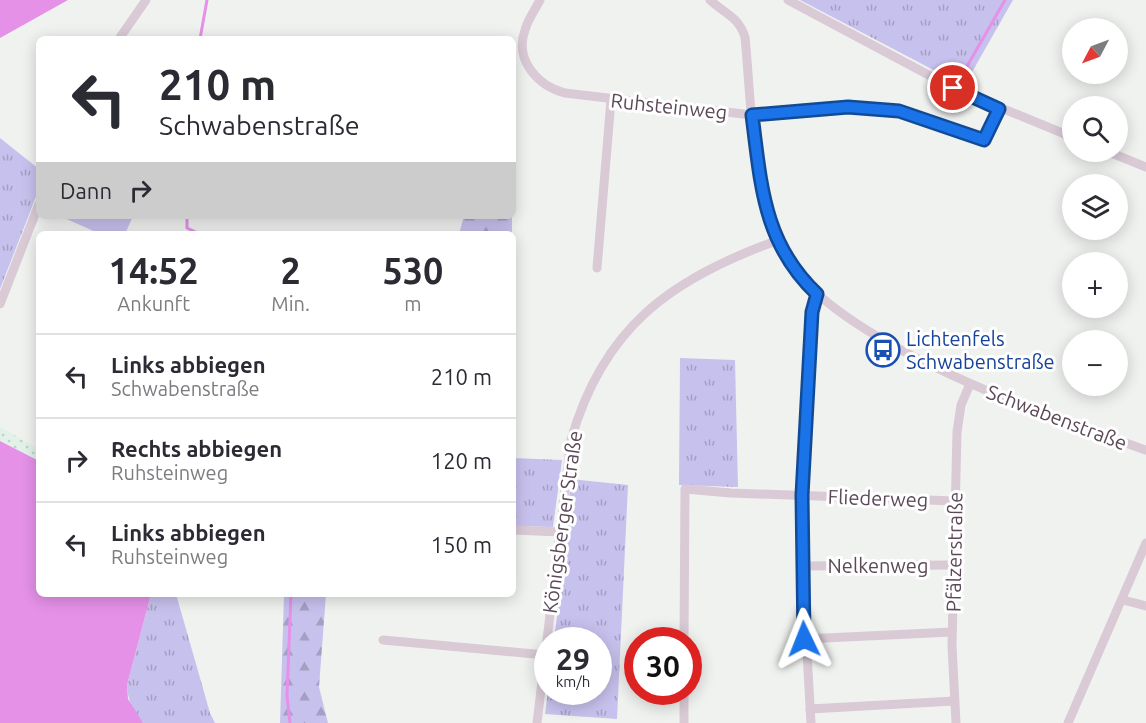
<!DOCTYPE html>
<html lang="de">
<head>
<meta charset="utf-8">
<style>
	body { margin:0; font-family:Ubuntu,sans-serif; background:#f2f2f3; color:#2b2b33; height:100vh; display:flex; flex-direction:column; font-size:22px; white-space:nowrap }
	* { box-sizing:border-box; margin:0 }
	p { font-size:20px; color:#7c7c81 }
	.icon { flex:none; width:33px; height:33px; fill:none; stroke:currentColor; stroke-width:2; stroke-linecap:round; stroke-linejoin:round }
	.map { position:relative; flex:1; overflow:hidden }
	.drawer { position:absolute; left:36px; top:231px; width:480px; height:366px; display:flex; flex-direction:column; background:#fff; border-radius:9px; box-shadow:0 3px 15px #0003 }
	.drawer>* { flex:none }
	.top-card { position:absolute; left:36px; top:36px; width:480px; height:183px; border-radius:9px; box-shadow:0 3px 15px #0003; background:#fff; color:#2b2b33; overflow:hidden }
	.needle { width:39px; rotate:229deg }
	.buttons { position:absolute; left:1062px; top:18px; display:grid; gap:12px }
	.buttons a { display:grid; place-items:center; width:66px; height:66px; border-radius:50%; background:#fff; box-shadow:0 3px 15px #0003; font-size:30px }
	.speed { position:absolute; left:534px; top:627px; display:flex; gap:12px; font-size:30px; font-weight:700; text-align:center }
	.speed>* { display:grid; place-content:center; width:78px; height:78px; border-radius:50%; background:#fff; box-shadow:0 3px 15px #0003; line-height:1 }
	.speed small { font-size:15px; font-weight:400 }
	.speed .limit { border:9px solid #d22; background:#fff; color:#111 }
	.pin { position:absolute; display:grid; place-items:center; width:51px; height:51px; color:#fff; margin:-26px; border:3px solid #fff; border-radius:50%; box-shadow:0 2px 6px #0007 }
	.me { position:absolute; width:66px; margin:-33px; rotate:358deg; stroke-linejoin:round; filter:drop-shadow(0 0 4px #0008) }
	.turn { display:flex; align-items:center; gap:21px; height:126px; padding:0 24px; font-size:27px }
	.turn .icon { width:78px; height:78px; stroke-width:2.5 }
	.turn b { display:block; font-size:42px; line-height:51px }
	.then { display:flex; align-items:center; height:57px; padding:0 24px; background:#0003; gap:12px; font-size:22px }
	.eta { display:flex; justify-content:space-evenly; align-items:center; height:102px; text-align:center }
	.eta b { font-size:36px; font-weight:600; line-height:42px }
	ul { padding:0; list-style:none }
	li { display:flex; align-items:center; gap:18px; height:84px; padding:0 24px; border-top:2px solid #e1e1e2 }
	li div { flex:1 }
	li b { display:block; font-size:22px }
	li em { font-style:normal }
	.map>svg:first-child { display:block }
	.grass { fill:url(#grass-tufts) }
	.forest { fill:url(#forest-firs) }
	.sand { fill:url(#sand-dots) }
	.garden { fill:#c7c1ed }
	.water { fill:#e491e7 }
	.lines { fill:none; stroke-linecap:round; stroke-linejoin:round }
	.stream { stroke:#e491e7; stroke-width:3 }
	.minor { stroke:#d9cad6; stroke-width:9 }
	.route-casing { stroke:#114b97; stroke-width:15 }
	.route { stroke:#1a73e8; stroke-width:10 }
	.labels { text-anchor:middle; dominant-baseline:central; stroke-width:6; stroke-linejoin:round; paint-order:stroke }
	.street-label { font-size:20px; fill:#5c4958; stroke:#fff }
	.transit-label { font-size:20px; fill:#164399; stroke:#fff; text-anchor:start }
</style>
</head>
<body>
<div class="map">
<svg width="1146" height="723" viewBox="0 0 1146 723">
	<defs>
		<pattern id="grass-tufts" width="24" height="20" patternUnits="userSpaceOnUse" patternTransform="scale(1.5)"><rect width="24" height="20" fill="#c7c1ed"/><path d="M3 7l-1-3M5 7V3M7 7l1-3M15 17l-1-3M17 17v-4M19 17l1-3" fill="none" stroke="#a59fc3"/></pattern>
		<pattern id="forest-firs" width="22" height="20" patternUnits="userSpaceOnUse" patternTransform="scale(1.5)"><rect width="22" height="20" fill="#c7c1ed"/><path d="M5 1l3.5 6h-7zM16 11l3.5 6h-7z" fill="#a59fc3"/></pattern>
		<pattern id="sand-dots" width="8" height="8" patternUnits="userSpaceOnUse" patternTransform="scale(1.5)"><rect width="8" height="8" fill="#e2f2e9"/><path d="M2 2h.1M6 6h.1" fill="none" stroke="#c4d1ca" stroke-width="1.8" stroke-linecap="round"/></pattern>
	</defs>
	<rect width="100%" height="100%" fill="#f0f2f0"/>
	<g class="grass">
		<path d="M 800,0 L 1013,0 L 964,86 Z"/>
		<path d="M 0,138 L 39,169 L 39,189 L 0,289 Z"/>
		<path d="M 680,358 L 735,360 L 738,487 L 679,485 Z"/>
		<path d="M 513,458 L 562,460 L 553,527 L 513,526 Z"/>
		<path d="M 570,479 L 628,485 L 617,719 L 545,714 L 548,691 L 598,692 L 598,640 L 554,640 L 568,528 Z"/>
		<path d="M 151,594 L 176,594 L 210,713 L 215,723 L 143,723 C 132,710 128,701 127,685 Z"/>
	</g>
	<g class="forest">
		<path d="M 464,216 L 512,216 L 512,234 L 459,234 Z"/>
		<path d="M 284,594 L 326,594 L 319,687 L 328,723 L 280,723 Z"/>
	</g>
	<path class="sand" d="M 0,427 L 39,449 L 39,461 L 0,441 Z"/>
	<path class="garden" d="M 60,216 L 133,216 L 125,234 L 100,234 Z"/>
	<g class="water">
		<path d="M 0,0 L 68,0 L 0,38 Z"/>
		<path d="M 0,441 L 39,461 L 39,594 L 151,594 L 127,685 L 128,699 L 143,723 L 0,723 Z"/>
	</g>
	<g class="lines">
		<g class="stream">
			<path d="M 200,39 L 207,0"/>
			<path d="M 962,75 L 1005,0"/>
			<path d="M 187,216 L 187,228 L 200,234"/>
			<path d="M 290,723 L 287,696 L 291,594"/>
		</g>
		<g class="minor">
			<path d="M 540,0 C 535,10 528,19 525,30 C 514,60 538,86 565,93 L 752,115 L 848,107 L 899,111 L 984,140 L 999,109"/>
			<path d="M 710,0 C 725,14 738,16 745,37 C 751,99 752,181 775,239 C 816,339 1048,416 1146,450"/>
			<path d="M 788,0 L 953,88 L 1072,137"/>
			<path d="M 119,39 L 146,0"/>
			<path d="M 1109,152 L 1146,167"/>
			<path d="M 597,268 L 611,100"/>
			<path d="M 0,304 L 39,204"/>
			<path d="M 513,530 L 560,532"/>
			<path d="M 802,566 L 953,565"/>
			<path d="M 1123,600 L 1146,606"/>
			<path d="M 804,639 L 952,632"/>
			<path d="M 383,640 L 545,655"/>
			<path d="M 684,640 L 685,489 L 731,493 L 955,501"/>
			<path d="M 810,709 L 954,701"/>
			<path d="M 537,723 L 571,440 C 603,328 670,279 776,241"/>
			<path d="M 684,723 L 684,692"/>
			<path d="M 811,723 L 802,566 L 802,495 L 812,312 L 817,294"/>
			<path d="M 956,723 L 952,646 L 957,432 L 961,405 L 970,384"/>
			<path d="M 1068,723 L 1146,543"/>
		</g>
	</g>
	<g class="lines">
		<g class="route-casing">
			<path id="route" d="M 804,639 L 802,495 L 812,312 L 817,294 C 763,243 761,184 752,115 L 848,107 L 899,111 L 984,140 L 999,109 L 953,88"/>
		</g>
		<use href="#route" class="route"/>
	</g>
	<defs>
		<g id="bus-ring" transform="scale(1.725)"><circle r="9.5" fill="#fff" stroke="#1a4fb4" stroke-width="1.5"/><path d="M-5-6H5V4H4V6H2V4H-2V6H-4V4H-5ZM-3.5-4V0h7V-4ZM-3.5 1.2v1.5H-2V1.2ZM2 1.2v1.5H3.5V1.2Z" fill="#1a4fb4"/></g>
	</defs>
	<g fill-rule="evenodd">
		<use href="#bus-ring" x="883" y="350"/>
	</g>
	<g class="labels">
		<g class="street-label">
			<text transform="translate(669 106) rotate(6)">Ruhsteinweg</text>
			<text transform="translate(1057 417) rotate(21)">Schwabenstraße</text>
			<text transform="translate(878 498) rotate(2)">Fliederweg</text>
			<text transform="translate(562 522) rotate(-82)">Königsberger Straße</text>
			<text transform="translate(954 552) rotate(-89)">Pfälzerstraße</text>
			<text x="878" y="565">Nelkenweg</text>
		</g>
		<g class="transit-label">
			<text x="906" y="338">Lichtenfels<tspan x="906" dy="23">Schwabenstraße</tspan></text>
		</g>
	</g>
</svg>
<div class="buttons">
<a><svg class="needle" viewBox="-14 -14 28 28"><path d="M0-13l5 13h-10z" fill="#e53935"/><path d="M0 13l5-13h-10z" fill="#7c7c81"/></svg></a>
<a><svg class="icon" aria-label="search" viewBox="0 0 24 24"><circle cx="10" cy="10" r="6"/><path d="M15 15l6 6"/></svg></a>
<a><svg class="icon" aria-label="layers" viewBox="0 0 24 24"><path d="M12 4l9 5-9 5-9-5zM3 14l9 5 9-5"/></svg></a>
<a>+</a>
<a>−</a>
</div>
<div class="speed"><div>29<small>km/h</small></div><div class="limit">30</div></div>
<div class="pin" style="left:953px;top:88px;background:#d93025"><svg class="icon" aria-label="arrive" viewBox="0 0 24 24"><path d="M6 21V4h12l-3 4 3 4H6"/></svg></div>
<svg class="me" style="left:804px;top:639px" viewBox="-20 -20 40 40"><path d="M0-17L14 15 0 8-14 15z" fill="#1a73e8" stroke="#fff" stroke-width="4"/></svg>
<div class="top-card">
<div class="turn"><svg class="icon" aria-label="left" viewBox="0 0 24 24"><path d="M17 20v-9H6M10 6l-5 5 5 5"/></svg><div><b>210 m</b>Schwabenstraße</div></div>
<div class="then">Dann<svg class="icon" aria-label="right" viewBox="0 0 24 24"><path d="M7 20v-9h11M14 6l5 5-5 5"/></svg></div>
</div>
<section class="drawer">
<div class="eta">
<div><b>14:52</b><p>Ankunft</p></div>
<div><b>2</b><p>Min.</p></div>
<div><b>530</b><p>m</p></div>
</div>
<ul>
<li><svg class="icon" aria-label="left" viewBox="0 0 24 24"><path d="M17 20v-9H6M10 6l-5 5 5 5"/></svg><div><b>Links abbiegen</b><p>Schwabenstraße</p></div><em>210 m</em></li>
<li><svg class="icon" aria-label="right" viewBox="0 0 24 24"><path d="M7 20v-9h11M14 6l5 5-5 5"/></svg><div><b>Rechts abbiegen</b><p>Ruhsteinweg</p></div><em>120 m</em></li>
<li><svg class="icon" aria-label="left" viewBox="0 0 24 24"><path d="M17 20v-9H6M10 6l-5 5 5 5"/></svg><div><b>Links abbiegen</b><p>Ruhsteinweg</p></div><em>150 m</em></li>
</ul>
</section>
</div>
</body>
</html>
